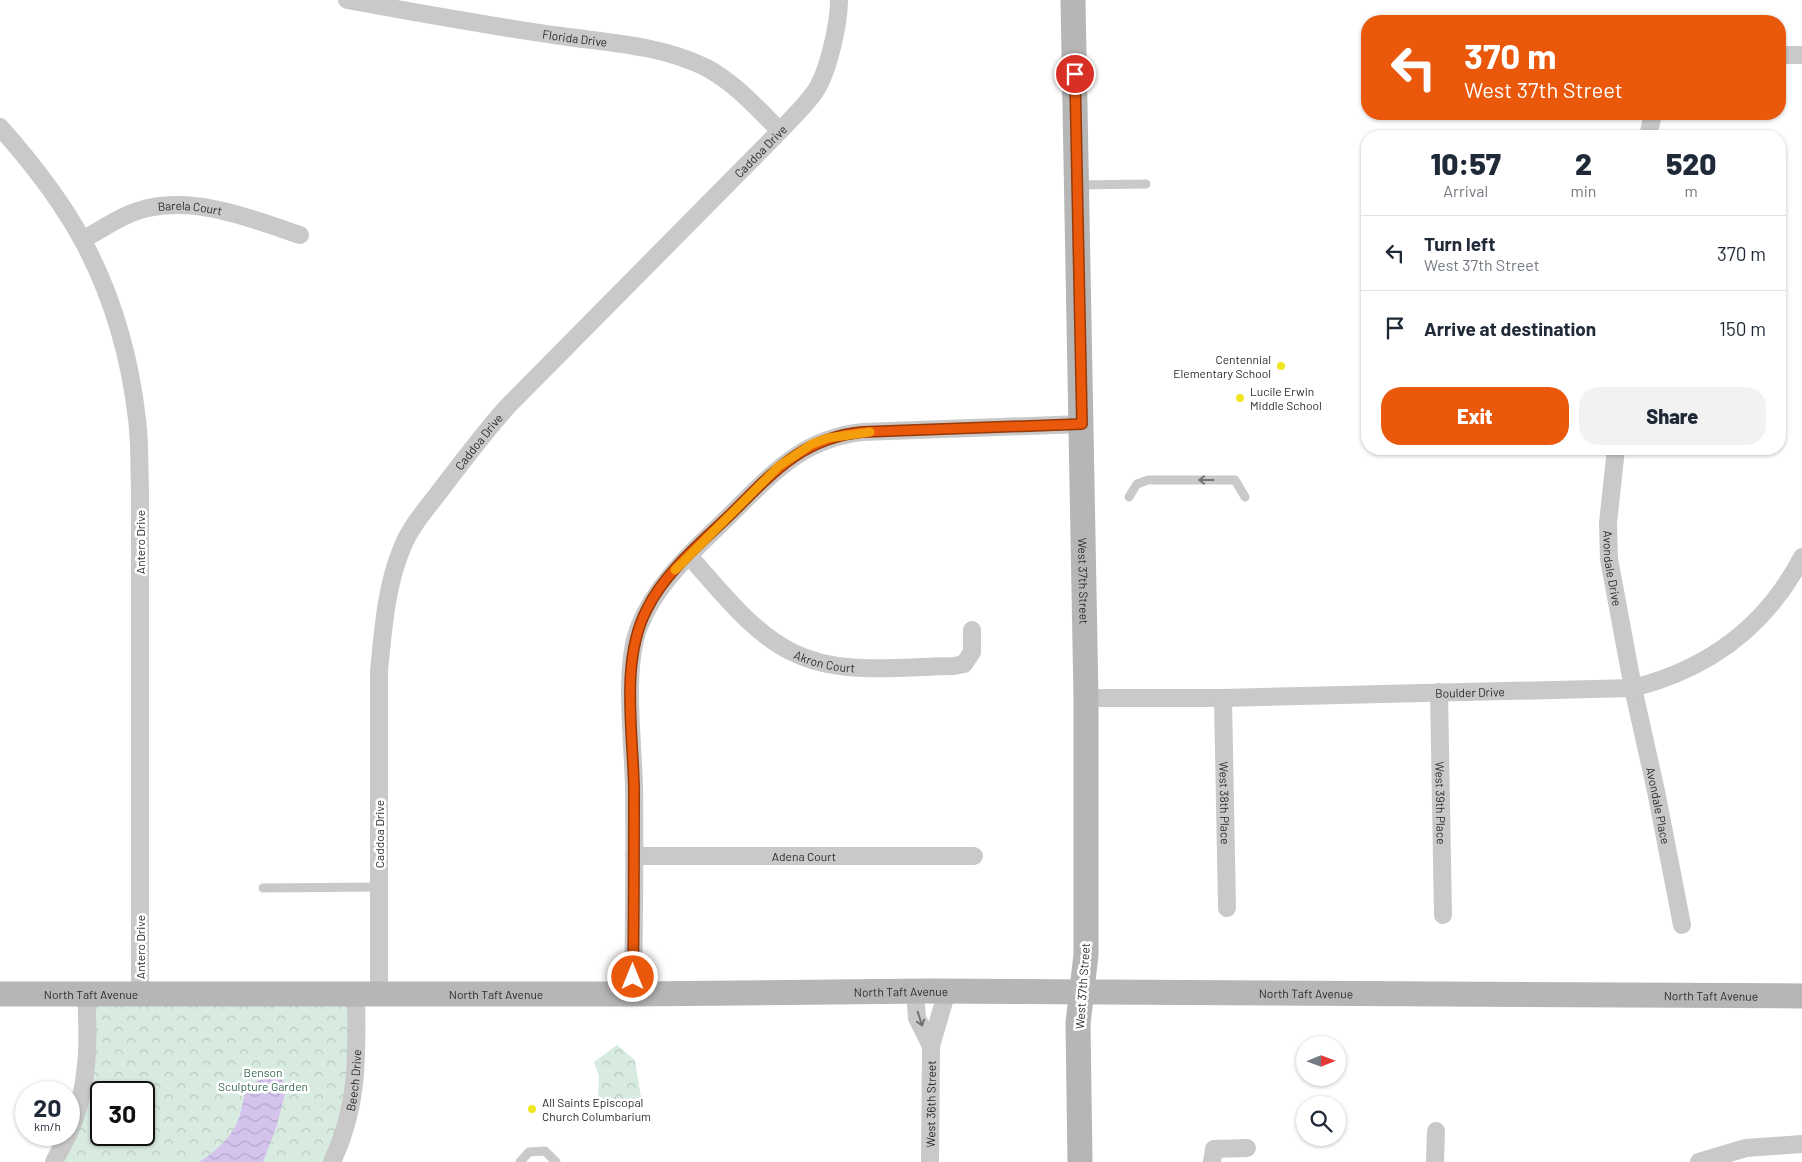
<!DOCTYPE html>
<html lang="en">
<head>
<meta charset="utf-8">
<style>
	body { margin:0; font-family:Barlow,sans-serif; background:#f2f2f3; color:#1f2937; height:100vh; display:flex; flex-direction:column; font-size:19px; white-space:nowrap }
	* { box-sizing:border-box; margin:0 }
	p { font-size:16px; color:#747a83 }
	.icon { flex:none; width:28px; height:28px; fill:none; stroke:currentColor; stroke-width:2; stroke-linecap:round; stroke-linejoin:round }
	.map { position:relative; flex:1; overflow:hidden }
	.sheet { position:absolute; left:1361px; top:130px; width:425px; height:325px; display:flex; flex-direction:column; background:#fff; border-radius:20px; box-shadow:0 1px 4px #0004 }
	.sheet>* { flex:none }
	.hud { position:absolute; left:1361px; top:15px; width:425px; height:105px; border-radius:20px; box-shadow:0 1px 4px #0004; background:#ea580c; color:#fff; overflow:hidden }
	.needle { width:32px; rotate:89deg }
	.tools { position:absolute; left:1296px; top:1036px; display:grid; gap:10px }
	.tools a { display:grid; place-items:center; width:50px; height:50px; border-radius:50%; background:#fff; box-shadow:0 1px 4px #0004; font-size:25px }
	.speed { position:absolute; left:15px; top:1081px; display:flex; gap:10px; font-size:25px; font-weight:700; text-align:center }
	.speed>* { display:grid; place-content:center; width:65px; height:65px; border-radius:50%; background:#fff; box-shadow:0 1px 4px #0004; line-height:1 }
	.speed small { font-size:12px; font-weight:400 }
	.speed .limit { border:2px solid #111; border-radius:8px; background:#fff; color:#111 }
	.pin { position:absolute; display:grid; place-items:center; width:42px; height:42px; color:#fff; margin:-21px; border:2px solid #fff; border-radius:50%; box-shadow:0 1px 5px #0007 }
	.me { position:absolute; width:55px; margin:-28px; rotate:0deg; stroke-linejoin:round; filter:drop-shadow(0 0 4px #0008) }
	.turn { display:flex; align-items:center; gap:18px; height:105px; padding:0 20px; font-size:22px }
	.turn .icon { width:65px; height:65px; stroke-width:2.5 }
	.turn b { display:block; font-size:35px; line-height:42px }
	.eta { display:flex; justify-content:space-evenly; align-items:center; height:85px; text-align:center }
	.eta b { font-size:30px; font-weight:800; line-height:35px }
	.action { display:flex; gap:10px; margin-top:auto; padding:10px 20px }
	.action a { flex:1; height:58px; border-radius:20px; background:#ea580c; color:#fff; font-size:20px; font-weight:800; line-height:58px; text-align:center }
	.action a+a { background:#f2f2f3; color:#1f2937 }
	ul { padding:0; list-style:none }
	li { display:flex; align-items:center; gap:15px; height:75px; padding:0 20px; border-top:1px solid #e0e1e3 }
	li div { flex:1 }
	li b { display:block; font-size:19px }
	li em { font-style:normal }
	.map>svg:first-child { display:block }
	.park { fill:url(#park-crowns); fill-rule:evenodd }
	.water { fill:url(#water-waves) }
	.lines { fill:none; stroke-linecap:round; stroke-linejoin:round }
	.lane { stroke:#c9c9c9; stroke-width:9 }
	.street { stroke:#c9c9c9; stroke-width:18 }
	.secondary { stroke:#b6b6b6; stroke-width:25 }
	.oneway { stroke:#737373 }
	.route-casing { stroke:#983908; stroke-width:12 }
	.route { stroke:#ea580c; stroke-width:9 }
	.slow { stroke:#f59e0b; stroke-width:9 }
	.poi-dot { fill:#f0e521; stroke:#fff; stroke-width:2 }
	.labels { text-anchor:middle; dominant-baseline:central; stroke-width:5; stroke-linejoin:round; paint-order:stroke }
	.street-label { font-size:12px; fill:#2c2c2c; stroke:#fff }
	.poi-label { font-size:12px; fill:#2c2c2c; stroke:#fff; text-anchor:start }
	.park-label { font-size:12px; fill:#376a53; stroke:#fff }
</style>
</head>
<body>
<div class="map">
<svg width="1802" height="1162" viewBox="0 0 1802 1162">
	<defs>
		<pattern id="park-crowns" width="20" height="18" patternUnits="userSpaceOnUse" patternTransform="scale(1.25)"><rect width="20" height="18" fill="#d8ebe1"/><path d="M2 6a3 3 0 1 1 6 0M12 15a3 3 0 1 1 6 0" fill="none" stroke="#bacac1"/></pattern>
		<pattern id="water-waves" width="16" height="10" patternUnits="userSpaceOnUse" patternTransform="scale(1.25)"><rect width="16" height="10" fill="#d4c3ed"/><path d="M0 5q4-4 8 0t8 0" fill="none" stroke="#b6a8cb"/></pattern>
	</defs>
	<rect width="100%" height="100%" fill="#fff"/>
	<g class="park">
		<path d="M 86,994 L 356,994 L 357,1071 L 332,1162 L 54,1162 L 76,1118 ZM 101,1092 L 144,1092 L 144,1135 L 101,1135 Z"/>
		<path d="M 617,1045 L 635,1060 L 642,1104 L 605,1105 L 598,1097 L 599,1076 L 594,1062 Z"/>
	</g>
	<path class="water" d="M 265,1078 L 281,1078 L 287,1086 L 276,1128 L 263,1162 L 199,1162 C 213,1154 227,1141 235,1127 C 247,1106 237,1086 265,1078 Z"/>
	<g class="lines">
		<g class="lane">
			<path d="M 1078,185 L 1146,184"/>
			<path d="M 1129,497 L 1137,484 L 1148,480 L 1235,480 L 1245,497"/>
			<path d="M 263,888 L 379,887"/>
			<path d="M 520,1162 L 529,1152 L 545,1151 L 556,1162"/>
		</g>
		<g class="street">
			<path id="s1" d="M 347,0 C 418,13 489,26 561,36 C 610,43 659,45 705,67 C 734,82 757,108 780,131"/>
			<path d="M 1780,55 L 1802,55"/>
			<path d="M 0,127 C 31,162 61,200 83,241 C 112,295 130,358 137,419 C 140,442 139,465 140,488 L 140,994"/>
			<path d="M 1648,136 L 1653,114"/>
			<path id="s2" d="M 83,240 C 103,228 125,213 148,208 C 198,197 253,219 300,235"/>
			<path id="s3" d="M 1616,449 L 1608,523 L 1609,559 L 1633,688 L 1656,791 L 1682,925"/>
			<path id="s4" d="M 689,556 C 719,589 751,632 792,652 C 841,677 902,666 954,666 L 964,664 L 972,652 L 972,630"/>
			<path id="s5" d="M 1439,692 L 1443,915"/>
			<path id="s6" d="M 1086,698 L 1223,698 L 1633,688 C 1708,669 1766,627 1802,557"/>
			<path id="s7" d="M 1223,698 L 1227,908"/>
			<path id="s8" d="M 634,856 L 974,856"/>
			<path d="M 915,991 L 917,1018 L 931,1046"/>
			<path id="s9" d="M 379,994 L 379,671 C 383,631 386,586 402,548 C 410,527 427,508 440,491 C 462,462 483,434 507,407 L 780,131 C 791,119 804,107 814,93 C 828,74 839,24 839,0"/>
			<path d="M 633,994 C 634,925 635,855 634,786 C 633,741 623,668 639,627 C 658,578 701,545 737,508 C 776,470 805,438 863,432 L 1082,424"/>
			<path d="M 69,1133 C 89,1089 89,1041 86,994"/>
			<path d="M 54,1162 L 68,1135"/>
			<path id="s10" d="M 332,1162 C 359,1105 357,1055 356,994"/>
			<path id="s11" d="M 930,1162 L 931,1046 L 947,991"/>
			<path d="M 1212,1162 L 1214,1149 L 1247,1148"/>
			<path d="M 1435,1162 L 1436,1131"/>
			<path d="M 1699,1162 L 1746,1148 L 1802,1144"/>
		</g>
		<g class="secondary">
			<path id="s12" d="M 1073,0 L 1086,698 L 1086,955 L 1078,1023 L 1080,1162"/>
			<path id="s13" d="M 0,994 L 633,994 L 928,991 L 1802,996"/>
		</g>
	</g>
	<defs><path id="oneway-shaft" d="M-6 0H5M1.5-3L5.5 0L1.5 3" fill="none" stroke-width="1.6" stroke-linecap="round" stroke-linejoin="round" transform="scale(1.25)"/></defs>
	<g class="oneway">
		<use href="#oneway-shaft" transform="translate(1206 480) rotate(-180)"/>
		<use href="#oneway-shaft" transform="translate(920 1019) rotate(72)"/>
	</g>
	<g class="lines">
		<g class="route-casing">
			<path id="route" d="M 633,977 C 634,914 634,851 634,788 C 633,732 620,660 647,609 C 667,569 706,539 737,508 C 776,469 805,438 862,432 L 1082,424 L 1075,74"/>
		</g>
		<use href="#route" class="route"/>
		<path class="slow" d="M 675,570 L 779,466 L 812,444 L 828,438 L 870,432"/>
	</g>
	<g class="poi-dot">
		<circle cx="1281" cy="366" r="5"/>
		<circle cx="1240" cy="398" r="5"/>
		<circle cx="532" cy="1109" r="5"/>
	</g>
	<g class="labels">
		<g class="street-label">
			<text stroke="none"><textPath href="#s1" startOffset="231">Florida Drive</textPath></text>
			<text stroke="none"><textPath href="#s9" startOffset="985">Caddoa Drive</textPath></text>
			<text stroke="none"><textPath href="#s2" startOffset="115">Barela Court</textPath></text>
			<text stroke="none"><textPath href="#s9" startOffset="580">Caddoa Drive</textPath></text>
			<text transform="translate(140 542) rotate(-90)">Antero Drive</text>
			<text stroke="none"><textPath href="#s3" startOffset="120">Avondale Drive</textPath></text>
			<text stroke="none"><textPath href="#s12" startOffset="581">West 37th Street</textPath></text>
			<text stroke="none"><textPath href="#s4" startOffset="176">Akron Court</textPath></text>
			<text stroke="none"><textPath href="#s6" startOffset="384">Boulder Drive</textPath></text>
			<text stroke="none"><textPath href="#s7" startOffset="105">West 38th Place</textPath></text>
			<text stroke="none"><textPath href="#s5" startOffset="111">West 39th Place</textPath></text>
			<text stroke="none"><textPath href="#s3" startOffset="362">Avondale Place</textPath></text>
			<text transform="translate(379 834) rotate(-90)">Caddoa Drive</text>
			<text stroke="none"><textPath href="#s8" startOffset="170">Adena Court</textPath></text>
			<text transform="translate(140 947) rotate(-90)">Antero Drive</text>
			<text transform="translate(1082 986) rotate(-86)">West 37th Street</text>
			<text stroke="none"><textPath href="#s13" startOffset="901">North Taft Avenue</textPath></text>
			<text stroke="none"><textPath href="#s13" startOffset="1306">North Taft Avenue</textPath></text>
			<text stroke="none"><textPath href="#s13" startOffset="91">North Taft Avenue</textPath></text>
			<text stroke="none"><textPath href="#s13" startOffset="496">North Taft Avenue</textPath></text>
			<text stroke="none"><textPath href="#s13" startOffset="1711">North Taft Avenue</textPath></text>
			<text stroke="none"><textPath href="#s10" startOffset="85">Beech Drive</textPath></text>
			<text stroke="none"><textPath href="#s11" startOffset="58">West 36th Street</textPath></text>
		</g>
		<g class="poi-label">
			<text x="1271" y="359" text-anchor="end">Centennial<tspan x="1271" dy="14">Elementary School</tspan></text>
			<text x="1250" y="391">Lucile Erwin<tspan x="1250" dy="14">Middle School</tspan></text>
			<text x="542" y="1102">All Saints Episcopal<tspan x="542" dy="14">Church Columbarium</tspan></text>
		</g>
		<g class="park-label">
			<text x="263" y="1072">Benson<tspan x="263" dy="14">Sculpture Garden</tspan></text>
		</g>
	</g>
</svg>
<div class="tools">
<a><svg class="needle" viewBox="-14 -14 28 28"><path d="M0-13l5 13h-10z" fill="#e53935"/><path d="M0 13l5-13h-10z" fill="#747a83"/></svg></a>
<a><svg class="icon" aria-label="search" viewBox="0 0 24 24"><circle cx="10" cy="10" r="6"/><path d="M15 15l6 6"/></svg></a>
</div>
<div class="speed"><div>20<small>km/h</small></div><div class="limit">30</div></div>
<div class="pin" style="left:1075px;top:74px;background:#d93025"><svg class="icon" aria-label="arrive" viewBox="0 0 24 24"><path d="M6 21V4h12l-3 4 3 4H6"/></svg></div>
<svg class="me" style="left:633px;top:977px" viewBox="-20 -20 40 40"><circle r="17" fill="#ea580c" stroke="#fff" stroke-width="3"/><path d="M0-11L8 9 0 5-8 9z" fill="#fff"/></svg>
<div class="hud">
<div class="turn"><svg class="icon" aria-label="left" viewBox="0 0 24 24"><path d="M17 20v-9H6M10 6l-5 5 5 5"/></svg><div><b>370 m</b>West 37th Street</div></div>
</div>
<section class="sheet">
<div class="eta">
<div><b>10:57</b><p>Arrival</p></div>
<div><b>2</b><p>min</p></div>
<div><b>520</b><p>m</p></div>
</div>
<ul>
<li><svg class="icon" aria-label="left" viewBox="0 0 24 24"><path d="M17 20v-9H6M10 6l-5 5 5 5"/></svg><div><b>Turn left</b><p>West 37th Street</p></div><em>370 m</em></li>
<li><svg class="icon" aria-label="arrive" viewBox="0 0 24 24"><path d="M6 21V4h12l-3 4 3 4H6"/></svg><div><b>Arrive at destination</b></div><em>150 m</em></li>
</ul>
<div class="action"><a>Exit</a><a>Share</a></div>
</section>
</div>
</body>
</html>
